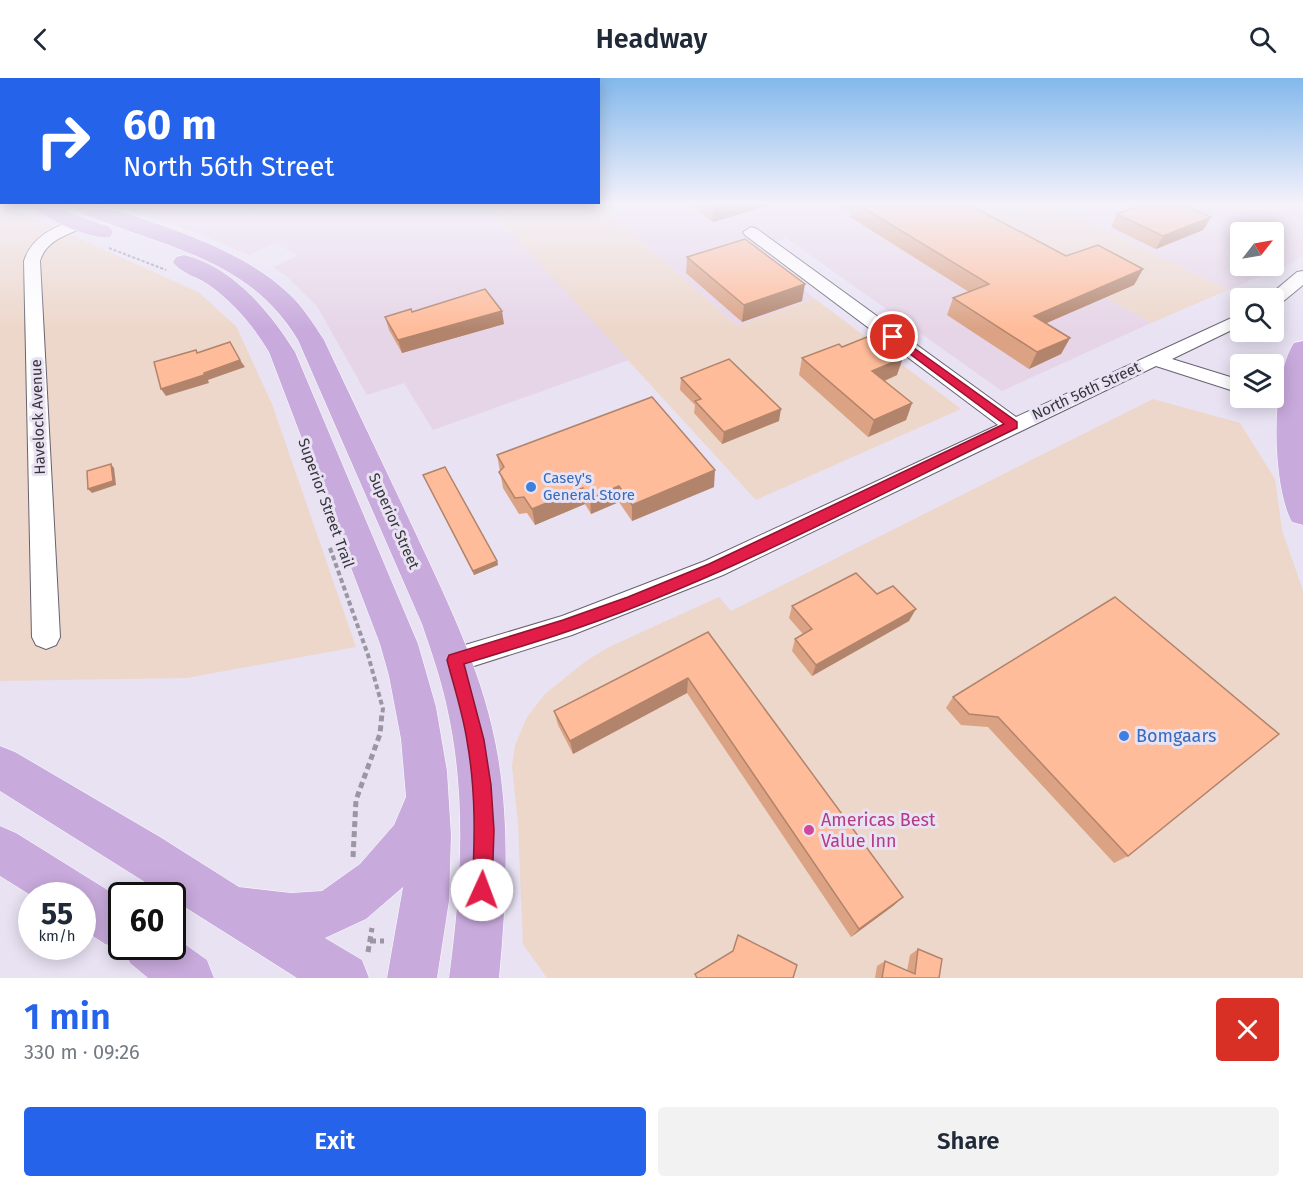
<!DOCTYPE html>
<html lang="en">
<head>
<meta charset="utf-8">
<style>
	body { margin:0; font-family:"Fira Sans",sans-serif; background:#f2f2f3; color:#1f2937; height:100vh; display:flex; flex-direction:column; font-size:22px; white-space:nowrap }
	* { box-sizing:border-box; margin:0 }
	p { font-size:20px; color:#747a83 }
	.icon { flex:none; width:33px; height:33px; fill:none; stroke:currentColor; stroke-width:2; stroke-linecap:round; stroke-linejoin:round }
	.map { position:relative; height:900px; overflow:hidden }
	.panel { display:flex; flex-direction:column; background:#fff; flex:1 }
	.panel>* { flex:none }
	.top-card { position:absolute; left:0px; top:0px; width:600px; height:126px; box-shadow:0 3px 15px #0003; background:#2563eb; color:#fff; overflow:hidden }
	.needle { width:39px; rotate:59deg }
	.buttons { position:absolute; left:1230px; top:144px; display:grid; gap:12px }
	.buttons a { display:grid; place-items:center; width:54px; height:54px; border-radius:6px; background:#fff; box-shadow:0 3px 15px #0003; font-size:30px }
	.speed { position:absolute; left:18px; top:804px; display:flex; gap:12px; font-size:30px; font-weight:700; text-align:center }
	.speed>* { display:grid; place-content:center; width:78px; height:78px; border-radius:50%; background:#fff; box-shadow:0 3px 15px #0003; line-height:1 }
	.speed small { font-size:15px; font-weight:400 }
	.speed .limit { border:3px solid #111; border-radius:9px; background:#fff; color:#111 }
	.pin { position:absolute; display:grid; place-items:center; width:51px; height:51px; color:#fff; margin:-26px; border:3px solid #fff; border-radius:50%; box-shadow:0 2px 6px #0007 }
	.me { position:absolute; width:66px; margin:-33px; rotate:2deg; stroke-linejoin:round; filter:drop-shadow(0 0 4px #0008) }
	.turn { display:flex; align-items:center; gap:21px; height:126px; padding:0 24px; font-size:27px }
	.turn .icon { width:78px; height:78px; stroke-width:2.5 }
	.turn b { display:block; font-size:42px; line-height:51px }
	.round { display:grid; place-items:center; flex:none; width:63px; height:63px; border-radius:6px; background:#f2f2f3 }
	.overview { display:flex; align-items:center; justify-content:space-between; height:102px; padding:0 24px }
	h1 { font-size:36px; font-weight:600; line-height:45px; color:#2563eb }
	.button { display:flex; gap:12px; margin-top:auto; padding:12px 24px }
	.button a { flex:1; height:69px; border-radius:6px; background:#2563eb; color:#fff; font-size:24px; font-weight:600; line-height:69px; text-align:center }
	.button a+a { background:#f2f2f3; color:#1f2937 }
	header { display:flex; justify-content:space-between; align-items:center; height:78px; padding:0 24px; background:#fff; font-size:27px; font-weight:600 }
	.map>svg:first-child { display:block }
	.commercial { fill:#edd7ca }
	.industrial { fill:#e6d5e7; fill-rule:evenodd }
	.lines { fill:none; stroke-linecap:round; stroke-linejoin:round }
	.minor-casing { stroke:#676270; stroke-width:2 }
	.primary-casing { stroke:#fff; stroke-width:1 }
	.path-far2 { stroke:#9a96a2; stroke-width:2; stroke-dasharray:3 2; stroke-linecap:butt }
	.path-far1 { stroke:#9a96a2; stroke-width:4; stroke-dasharray:5 3; stroke-linecap:butt }
	.path { stroke:#9a96a2; stroke-width:5; stroke-dasharray:6 4; stroke-linecap:butt }
	.minor { fill:#fff; fill-rule:evenodd }
	.primary { fill:#c8aadc; fill-rule:evenodd }
	.wall { fill:#dba284 }
	.shaded-wall { fill:#b2846c }
	.building { fill:#ffbc9a; stroke:#b2846c; stroke-width:1.5 }
	.route { fill:#e11d48; stroke:#92132f; stroke-width:1.5 }
	.shop-dot { fill:#3f7fe0; stroke:#e8e2f3; stroke-width:2 }
	.hotel-dot { fill:#d1479c; stroke:#e8e2f3; stroke-width:2 }
	.labels { text-anchor:middle; dominant-baseline:central; stroke-width:6; stroke-linejoin:round; paint-order:stroke }
	.street-label { font-size:15px; fill:#37353b; stroke:#e8e2f3 }
	.shop-label { font-size:15px; fill:#366cbe; stroke:#e8e2f3; text-anchor:start }
	.near-shop-label { font-size:18px; fill:#366cbe; stroke:#e8e2f3; text-anchor:start }
	.near-hotel-label { font-size:18px; fill:#b23c85; stroke:#e8e2f3; text-anchor:start }
</style>
</head>
<body>
<header><svg class="icon" aria-label="back" viewBox="0 0 24 24"><path d="M15 5l-7 7 7 7"/></svg>Headway<svg class="icon" aria-label="search" viewBox="0 0 24 24"><circle cx="10" cy="10" r="6"/><path d="M15 15l6 6"/></svg></header>
<div class="map">
<svg width="1303" height="900" viewBox="0 0 1303 900">
	<rect width="100%" height="100%" fill="#e8e2f3"/>
	<g class="commercial">
		<path d="M 0,126 L 12,126 L 16,132 L 198,214 L 236,248 L 272,326 L 356,569 L 187,600 L 0,603 Z"/>
		<path d="M 485,126 L 599,126 L 737,248 L 814,220 L 961,331 L 756,422 Z"/>
		<path d="M 936,126 L 1054,126 L 1228,212 L 1151,245 Z"/>
		<path d="M 1153,321 L 1240,345 L 1275,401 L 1282,452 L 1303,513 L 1303,900 L 547,900 L 523,866 L 518,746 L 512,688 L 515,667 L 527,639 L 545,616 L 586,583 L 609,569 L 719,519 L 731,533 Z"/>
	</g>
	<g class="industrial">
		<path d="M 114,126 L 485,126 L 629,282 L 433,352 L 404,305 L 367,317 L 317,228 L 286,198 L 273,189 L 298,178 L 275,165 L 249,177 L 192,153 Z"/>
		<path d="M 599,126 L 936,126 L 1151,245 L 1002,313 L 786,160 L 752,172 L 814,220 L 737,248 Z"/>
		<path d="M 1054,126 L 1286,126 L 1303,133 L 1303,176 L 1294,184 L 1228,212 ZM 1240,154 L 1274,154 L 1274,188 L 1240,188 Z"/>
	</g>
	<g class="lines">
		<g class="minor-casing">
			<g id="minor">
				<path d="M 80,141 L 85,143 L 88,146 L 85,149 C 67,157 46,162 40,183 L 60,559 L 56,567 L 46,571 L 36,567 L 32,559 L 24,183 C 32,158 56,147 80,141 Z"/>
				<path d="M 751,149 L 757,151 L 1016,339 L 1240,236 L 1240,248 L 1172,281 L 1240,302 L 1240,315 L 1156,288 L 723,497 L 572,557 L 455,594 L 445,591 L 441,582 L 445,573 L 562,538 L 705,483 L 998,347 L 745,157 L 743,154 Z"/>
				<path d="M 1303,193 L 1303,207 L 1280,226 L 1274,227 L 1274,220 L 1266,220 L 1297,194 Z"/>
				<path d="M 1274,312 L 1303,322 L 1303,336 L 1267,324 L 1264,320 L 1274,320 Z"/>
			</g>
		</g>
		<g class="primary-casing">
			<g id="primary">
				<path d="M 31,126 L 56,126 L 75,137 L 110,149 L 113,154 L 110,159 C 93,163 41,140 31,126 Z"/>
				<path d="M 71,126 C 79,126 90,124 98,127 C 158,145 242,171 288,215 C 303,229 313,245 324,262 C 354,326 385,390 415,454 C 449,527 485,599 498,679 C 510,752 506,826 499,900 L 449,900 C 461,811 467,722 448,634 C 442,604 432,575 422,546 L 298,262 C 250,182 169,170 88,138 L 74,130 Z"/>
				<path d="M 184,177 C 233,189 269,233 295,274 L 418,566 L 436,629 L 447,693 L 451,757 L 449,823 L 437,900 L 387,900 L 403,809 L 366,841 L 325,860 L 362,882 L 369,900 L 297,900 L 172,821 L 172,818 L 167,818 L 0,713 L 0,668 L 15,674 L 160,759 L 239,809 L 291,815 L 322,813 L 360,786 L 394,747 L 406,719 L 401,661 L 389,598 L 380,566 L 269,274 C 253,247 234,225 209,207 C 198,199 180,195 173,184 L 176,179 Z"/>
				<path d="M 1303,263 L 1303,447 L 1292,444 C 1272,408 1270,300 1294,265 Z"/>
				<path d="M 0,748 L 16,755 L 122,821 L 122,868 L 172,868 L 172,857 L 207,882 L 214,900 L 148,900 L 130,885 L 124,872 L 105,866 L 82,851 L 82,818 L 32,818 L 0,798 Z"/>
			</g>
		</g>
		<path class="path-far2" d="M 109,170 L 166,192"/>
		<path class="path-far1" d="M 330,470 L 368,577 L 383,631 L 382,637"/>
		<g class="path">
			<path d="M 353,779 L 356,722 L 380,656 L 382,635"/>
			<path d="M 370,863 L 384,863"/>
			<path d="M 368,874 L 372,850"/>
		</g>
		<use href="#minor" class="minor"/>
		<use href="#primary" class="primary"/>
	</g>
	<g class="wall">
		<path d="M 689,126 L 773,126 L 713,144 Z"/>
		<path d="M 838,126 L 968,126 L 1066,178 L 1143,191 L 1134,207 L 1046,245 L 1070,260 L 1061,276 L 1029,291 L 947,237 L 953,220 L 969,214 L 850,139 L 851,134 Z"/>
		<path d="M 1117,136 L 1211,139 L 1203,152 L 1156,171 L 1111,149 Z"/>
		<path d="M 687,179 L 802,223 L 742,244 L 686,195 Z"/>
		<path d="M 412,234 L 504,246 L 402,275 L 389,252 L 385,239 Z"/>
		<path d="M 842,269 L 897,297 L 885,303 L 912,325 L 906,342 L 868,359 L 799,297 L 802,280 Z"/>
		<path d="M 681,300 L 779,343 L 722,366 L 694,335 L 695,327 L 680,312 Z"/>
		<path d="M 497,377 L 714,409 L 632,443 L 619,424 L 591,436 L 585,426 L 535,447 L 527,435 L 519,436 L 503,410 Z"/>
		<path d="M 423,397 L 497,483 L 498,487 L 474,497 Z"/>
		<path d="M 877,516 L 909,543 L 812,598 L 792,573 L 795,561 L 803,556 L 789,540 L 792,528 Z"/>
		<path d="M 708,554 L 903,819 L 893,828 L 851,859 L 687,615 L 573,676 L 558,647 L 554,633 Z"/>
		<path d="M 953,619 L 1279,656 L 1128,778 L 1114,785 L 988,649 L 961,647 L 946,630 Z"/>
		<path d="M 918,871 L 939,900 L 875,900 L 877,888 L 885,883 L 907,893 L 910,877 Z"/>
	</g>
	<g class="shaded-wall">
		<path d="M 723,126 L 773,126 L 713,144 L 714,129 Z"/>
		<path d="M 1211,139 L 1203,152 L 1156,171 L 1163,158 Z"/>
		<path d="M 1143,191 L 1134,207 L 1026,254 L 1034,238 Z"/>
		<path d="M 805,206 L 802,223 L 742,244 L 744,227 Z"/>
		<path d="M 502,233 L 504,246 L 402,275 L 398,262 Z"/>
		<path d="M 1070,260 L 1061,276 L 1029,291 L 1037,274 Z"/>
		<path d="M 903,280 L 897,297 L 867,310 L 872,293 Z"/>
		<path d="M 240,282 L 245,289 L 208,302 L 209,305 L 166,318 L 161,311 Z"/>
		<path d="M 912,325 L 906,342 L 868,359 L 874,342 Z"/>
		<path d="M 781,331 L 779,343 L 722,366 L 724,354 Z"/>
		<path d="M 111,386 L 114,390 L 116,407 L 92,415 L 88,411 Z"/>
		<path d="M 715,392 L 714,409 L 632,443 L 632,427 Z"/>
		<path d="M 619,408 L 619,424 L 591,436 L 590,420 Z"/>
		<path d="M 583,410 L 585,426 L 535,447 L 532,431 Z"/>
		<path d="M 497,483 L 498,487 L 474,497 L 473,493 Z"/>
		<path d="M 916,531 L 909,543 L 812,598 L 816,587 Z"/>
		<path d="M 688,600 L 687,615 L 573,676 L 570,663 Z"/>
		<path d="M 903,819 L 893,828 L 851,859 L 859,851 Z"/>
	</g>
	<g class="building">
		<path d="M 711,126 L 723,126 L 714,129 Z"/>
		<path d="M 857,126 L 968,126 L 1066,178 L 1098,167 L 1143,191 L 1034,238 L 1070,260 L 1037,274 L 953,220 L 989,206 Z"/>
		<path d="M 1146,126 L 1181,126 L 1211,139 L 1163,158 L 1117,136 Z"/>
		<path d="M 745,161 L 805,206 L 744,227 L 687,179 Z"/>
		<path d="M 485,211 L 502,233 L 398,262 L 385,239 L 411,231 L 412,234 Z"/>
		<path d="M 872,257 L 903,280 L 872,293 L 912,325 L 874,342 L 802,280 L 839,266 L 842,269 Z"/>
		<path d="M 230,264 L 240,282 L 204,295 L 204,297 L 161,311 L 154,284 L 196,272 L 197,275 Z"/>
		<path d="M 729,281 L 781,331 L 724,354 L 695,323 L 701,321 L 681,300 Z"/>
		<path d="M 652,319 L 715,392 L 632,427 L 619,408 L 590,420 L 583,410 L 532,431 L 524,419 L 515,420 L 499,394 L 504,389 L 497,377 Z"/>
		<path d="M 111,386 L 113,403 L 88,411 L 87,393 Z"/>
		<path d="M 445,389 L 497,483 L 473,493 L 423,397 Z"/>
		<path d="M 856,495 L 877,516 L 893,508 L 916,531 L 816,587 L 795,561 L 812,551 L 792,528 Z"/>
		<path d="M 1115,519 L 1279,656 L 1128,778 L 998,639 L 969,636 L 953,619 Z"/>
		<path d="M 708,554 L 903,819 L 859,851 L 688,600 L 570,663 L 554,633 Z"/>
		<path d="M 738,857 L 797,887 L 793,900 L 697,900 L 695,896 L 733,873 Z"/>
		<path d="M 918,871 L 942,881 L 939,900 L 882,900 L 885,883 L 915,896 Z"/>
	</g>
	<linearGradient id="sky" x2="0" y2="1"><stop stop-color="#83b8ec"/><stop offset="0.5" stop-color="#f5f2fa"/><stop offset="1" stop-color="#f5f2fa" stop-opacity="0"/></linearGradient>
	<rect width="1303" height="252" fill="url(#sky)"/>
	<path class="route" d="M 893,255 L 1017,344 L 1017,350 C 893,410 769,476 640,527 C 583,550 523,568 464,586 L 484,662 L 491,707 L 494,752 L 492,812 L 489,819 L 482,822 L 475,819 L 472,812 C 475,762 476,713 467,663 C 463,636 454,609 447,582 L 449,577 L 563,542 L 628,519 L 709,486 L 1004,346 L 890,261 L 890,256 Z"/>
	<g class="shop-dot">
		<circle cx="531" cy="409" r="6"/>
		<circle cx="1124" cy="658" r="6"/>
	</g>
	<circle class="hotel-dot" cx="809" cy="752" r="6"/>
	<g class="labels">
		<g class="street-label">
			<text transform="translate(1086 313) rotate(-25)">North 56th Street</text>
			<text transform="translate(38 339) rotate(-92)">Havelock Avenue</text>
			<text transform="translate(326 425) rotate(70)">Superior Street Trail</text>
			<text transform="translate(394 443) rotate(66)">Superior Street</text>
		</g>
		<g class="shop-label">
			<text x="543" y="400">Casey's<tspan x="543" dy="17">General Store</tspan></text>
		</g>
		<g class="near-shop-label">
			<text x="1136" y="658">Bomgaars</text>
		</g>
		<g class="near-hotel-label">
			<text x="821" y="742">Americas Best<tspan x="821" dy="21">Value Inn</tspan></text>
		</g>
	</g>
</svg>
<div class="buttons">
<a><svg class="needle" viewBox="-14 -14 28 28"><path d="M0-13l5 13h-10z" fill="#e53935"/><path d="M0 13l5-13h-10z" fill="#747a83"/></svg></a>
<a><svg class="icon" aria-label="search" viewBox="0 0 24 24"><circle cx="10" cy="10" r="6"/><path d="M15 15l6 6"/></svg></a>
<a><svg class="icon" aria-label="layers" viewBox="0 0 24 24"><path d="M12 4l9 5-9 5-9-5zM3 14l9 5 9-5"/></svg></a>
</div>
<div class="speed"><div>55<small>km/h</small></div><div class="limit">60</div></div>
<div class="pin" style="left:893px;top:259px;background:#d93025"><svg class="icon" aria-label="arrive" viewBox="0 0 24 24"><path d="M6 21V4h12l-3 4 3 4H6"/></svg></div>
<svg class="me" style="left:482px;top:812px" viewBox="-20 -20 40 40"><circle r="19" fill="#fff"/><path d="M0-13L10 11 0 6-10 11z" fill="#e11d48"/></svg>
<div class="top-card">
<div class="turn"><svg class="icon" aria-label="right" viewBox="0 0 24 24"><path d="M7 20v-9h11M14 6l5 5-5 5"/></svg><div><b>60 m</b>North 56th Street</div></div>
</div>
</div>
<section class="panel">
<div class="overview"><div><h1>1 min</h1><p>330 m · 09:26</p></div><a class="round" style="background:#d93025;color:#fff"><svg class="icon" aria-label="close" viewBox="0 0 24 24"><path d="M6 6l12 12M18 6L6 18"/></svg></a></div>
<div class="button"><a>Exit</a><a>Share</a></div>
</section>
</body>
</html>
